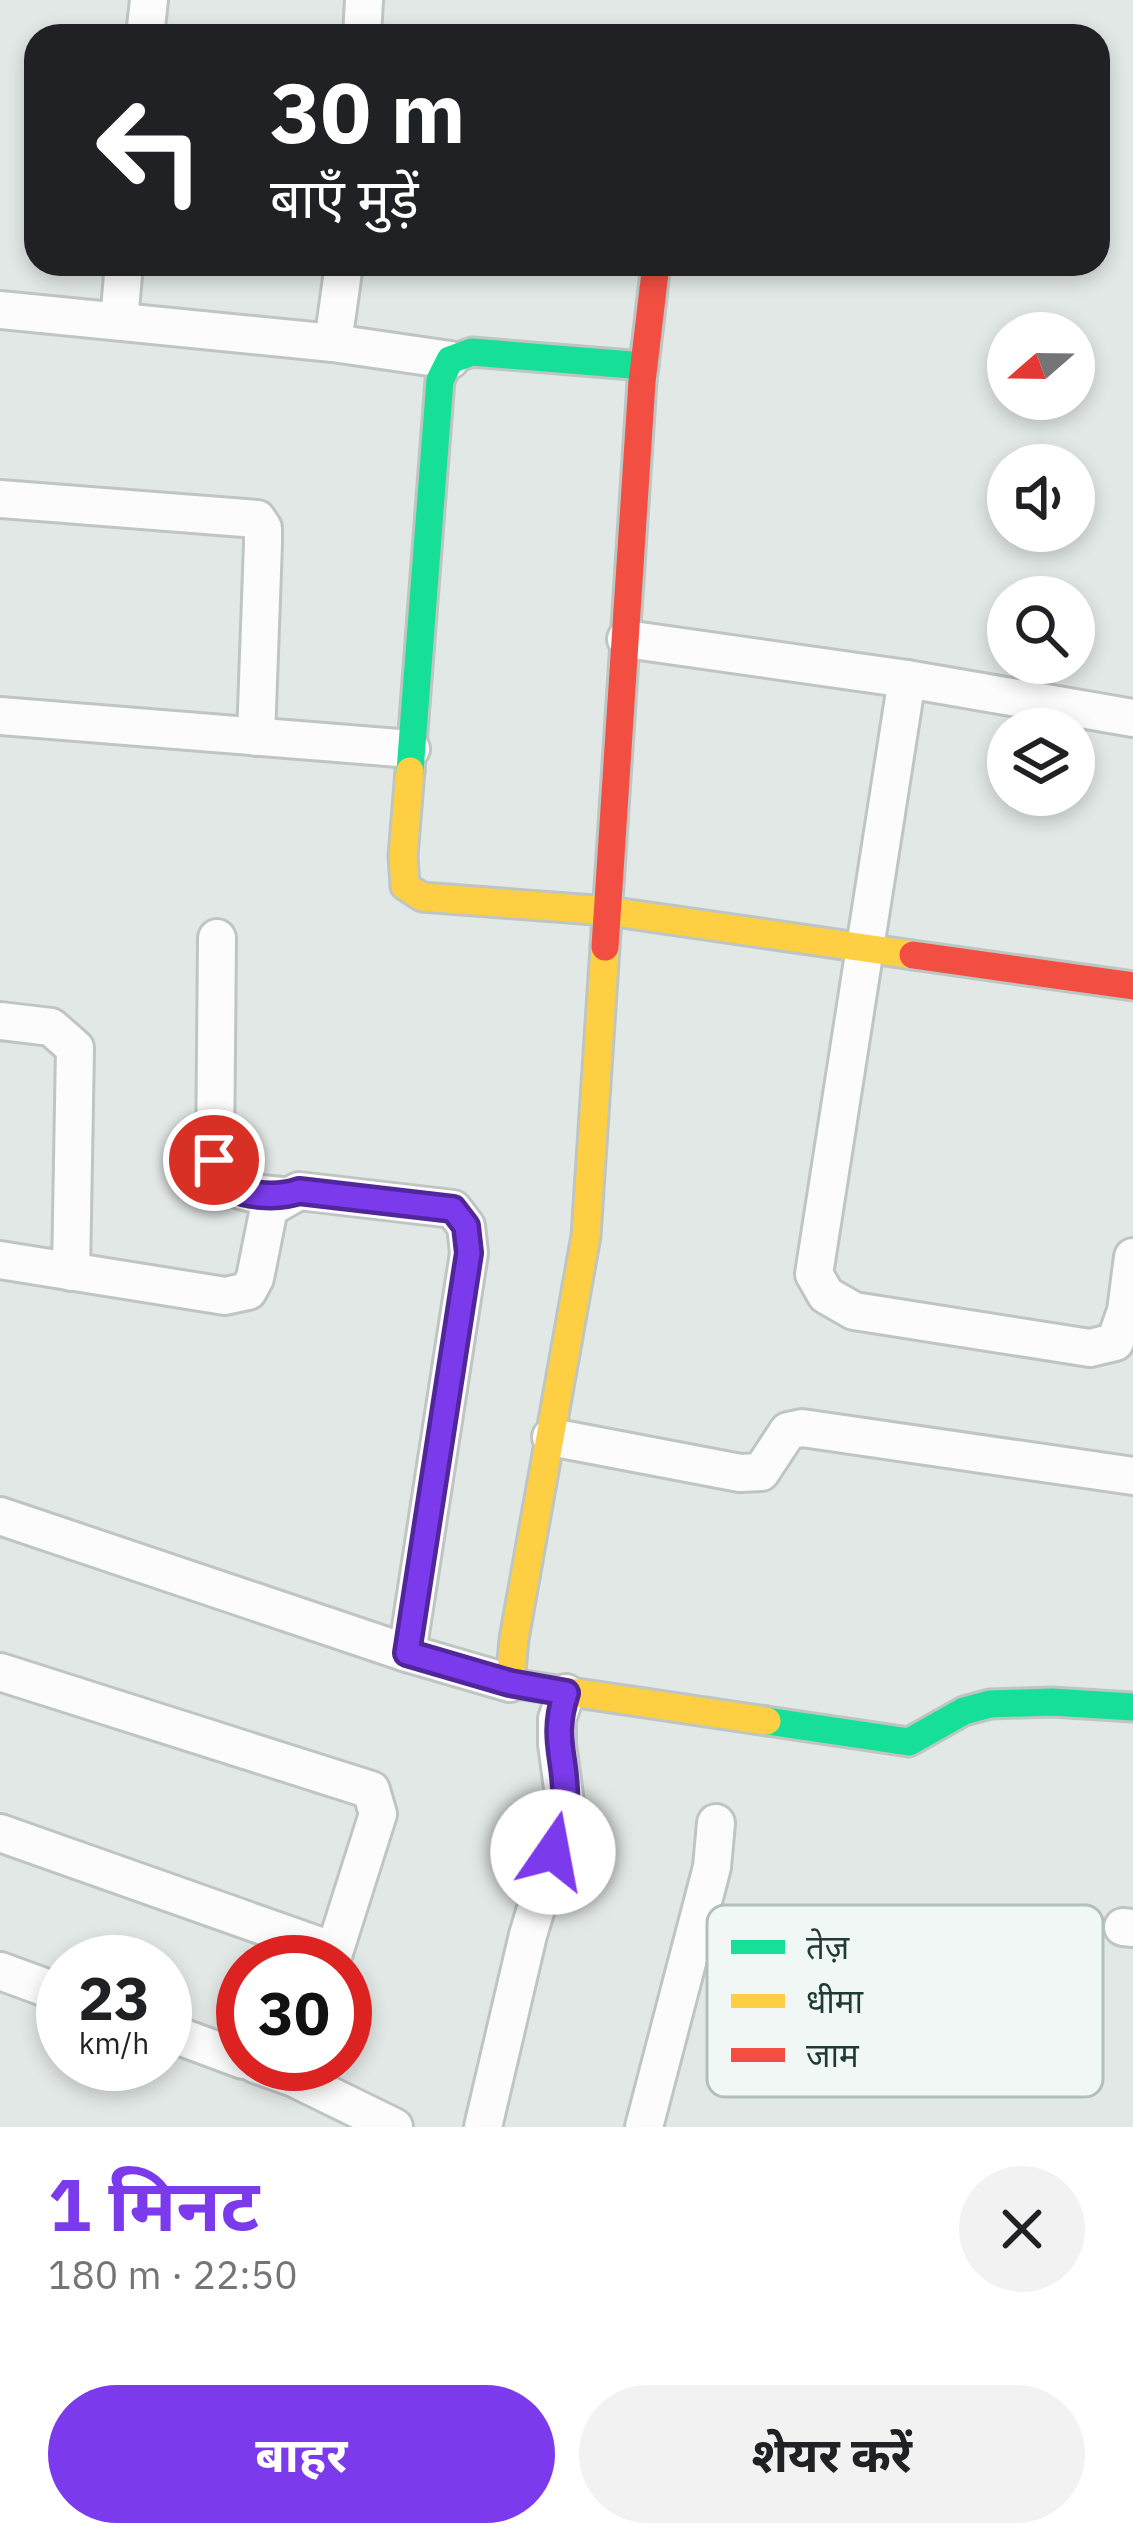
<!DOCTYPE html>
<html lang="hi">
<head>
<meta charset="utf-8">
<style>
	body { margin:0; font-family:"IBM Plex Sans","Noto Sans Devanagari",sans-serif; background:#f2f2f2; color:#202124; height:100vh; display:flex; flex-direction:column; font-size:45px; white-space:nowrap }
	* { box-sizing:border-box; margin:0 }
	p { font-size:39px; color:#757577 }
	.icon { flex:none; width:66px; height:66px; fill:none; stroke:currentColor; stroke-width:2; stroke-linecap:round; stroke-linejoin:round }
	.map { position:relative; height:2127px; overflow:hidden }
	.drawer { display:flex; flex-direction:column; background:#fff; flex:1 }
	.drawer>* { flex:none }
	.guide { position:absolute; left:24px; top:24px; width:1086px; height:252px; border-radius:36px; box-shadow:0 6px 18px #0003; background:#202124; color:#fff; overflow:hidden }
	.needle { width:78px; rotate:250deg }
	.buttons { position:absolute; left:987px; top:312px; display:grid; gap:24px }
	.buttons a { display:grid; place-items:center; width:108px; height:108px; border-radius:50%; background:#fff; box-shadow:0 6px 18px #0003; font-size:60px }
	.speed { position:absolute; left:36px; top:1935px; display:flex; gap:24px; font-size:60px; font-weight:700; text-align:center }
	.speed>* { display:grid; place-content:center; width:156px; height:156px; border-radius:50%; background:#fff; box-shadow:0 6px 18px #0003; line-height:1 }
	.speed small { font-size:30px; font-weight:400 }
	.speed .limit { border:18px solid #d22; background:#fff; color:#111 }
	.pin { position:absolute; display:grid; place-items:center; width:102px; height:102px; color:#fff; margin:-51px; border:6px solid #fff; border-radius:50%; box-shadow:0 3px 12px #0007 }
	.me { position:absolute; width:132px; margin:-66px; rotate:12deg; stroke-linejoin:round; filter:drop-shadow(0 0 9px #0008) }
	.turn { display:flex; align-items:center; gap:42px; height:252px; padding:0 48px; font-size:54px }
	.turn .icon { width:156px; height:156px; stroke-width:2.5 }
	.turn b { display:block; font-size:84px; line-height:102px }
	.round { display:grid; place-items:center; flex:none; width:126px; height:126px; border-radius:63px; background:#f2f2f2 }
	.headline { display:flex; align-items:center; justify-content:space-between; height:204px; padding:0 48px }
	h1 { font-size:72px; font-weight:700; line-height:90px; color:#7c3aed }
	.action { display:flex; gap:24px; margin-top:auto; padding:24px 48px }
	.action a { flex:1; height:138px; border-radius:72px; background:#7c3aed; color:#fff; font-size:48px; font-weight:700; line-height:138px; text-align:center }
	.action a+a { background:#f2f2f2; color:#202124 }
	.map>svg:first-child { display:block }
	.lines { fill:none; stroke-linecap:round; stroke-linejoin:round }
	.street-casing { stroke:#bfc5c3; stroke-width:42 }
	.fast-casing { stroke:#bec6c3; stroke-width:33 }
	.slow-casing { stroke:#bec6c3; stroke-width:33 }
	.jam-casing { stroke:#bec6c3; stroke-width:33 }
	.street { stroke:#fbfcfb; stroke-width:36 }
	.fast { stroke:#16e098; stroke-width:27 }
	.slow { stroke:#ffcf43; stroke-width:27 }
	.jam { stroke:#f24e42; stroke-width:27 }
	.route-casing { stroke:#51269a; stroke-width:30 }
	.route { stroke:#7c3aed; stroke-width:21 }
	.key { fill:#f0f7f4; stroke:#b2bfbb; stroke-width:3 }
	.key-label { font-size:33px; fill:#203b36 }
</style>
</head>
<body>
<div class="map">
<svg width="1133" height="2127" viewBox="0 0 1133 2127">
	<rect width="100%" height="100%" fill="#e2e8e6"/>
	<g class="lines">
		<g class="street-casing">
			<g id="street">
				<path d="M 145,36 L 149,0"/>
				<path d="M 362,36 L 364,0"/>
				<path d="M 0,310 L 333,343 L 450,360"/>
				<path d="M 119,321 L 124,264"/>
				<path d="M 333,343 L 344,264"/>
				<path d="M 0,499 L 257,519 L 263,528 L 263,543 L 256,737"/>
				<path d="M 626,639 L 907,679 L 1133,718"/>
				<path d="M 907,679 L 814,1274 L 826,1295 L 854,1311 L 1090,1348 L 1115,1342 L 1126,1311 L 1133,1257"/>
				<path d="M 0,716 L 411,749"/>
				<path d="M 217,938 L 215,1160 C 228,1197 250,1192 284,1196"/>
				<path d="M 0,1021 L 51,1027 L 75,1048 L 71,1272"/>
				<path d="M 0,1260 L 225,1296 L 248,1291 L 255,1278 L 269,1208 L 299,1191 L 453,1209 L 466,1226 L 469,1253 L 407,1653"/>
				<path d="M 551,1437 L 740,1473 L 761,1472 L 788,1431 L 802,1428 L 1133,1476"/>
				<path d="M 0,1516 L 407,1653 L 510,1683"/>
				<path d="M 0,1672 L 371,1790 L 378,1814 L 331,1962"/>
				<path d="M 0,1833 L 334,1951"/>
				<path d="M 1123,1927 L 1133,1928"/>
				<path d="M 0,1971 L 63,1994"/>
				<path d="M 165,2031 L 243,2060"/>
				<path d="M 255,2064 L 294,2078 L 394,2127"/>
				<path d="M 483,2127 L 528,1935 L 566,1810 L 557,1744 L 557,1719 L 566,1693"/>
				<path d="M 644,2127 L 712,1867 L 716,1823"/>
			</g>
		</g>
		<g class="fast-casing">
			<g id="fast">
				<path d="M 410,771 L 440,380 L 450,360 L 472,352 L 644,366"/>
				<path d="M 767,1721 L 909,1742 L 964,1711 L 990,1704 L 1052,1702 L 1133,1707"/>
			</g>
		</g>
		<g class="slow-casing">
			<g id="slow">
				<path d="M 410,771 L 403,856 L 405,886 L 422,897 L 608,911 L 913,955"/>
				<path d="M 605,947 L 586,1236 L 514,1639 L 510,1683 L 767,1721"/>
			</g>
		</g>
		<g class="jam-casing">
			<g id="jam">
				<path d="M 605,947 L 642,382 L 656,264"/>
				<path d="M 913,955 L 1133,986"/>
			</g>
		</g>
		<use href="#street" class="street"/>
		<use href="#fast" class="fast"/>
		<use href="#slow" class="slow"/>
		<use href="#jam" class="jam"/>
	</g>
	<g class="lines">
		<g class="route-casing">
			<path id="route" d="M 214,1160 C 215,1161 221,1178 222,1179 C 235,1198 280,1198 299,1191 L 453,1209 L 466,1226 L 469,1253 L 407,1653 L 510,1683 L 566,1693 C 550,1741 568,1761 565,1806 C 565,1821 558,1837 553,1852"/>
		</g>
		<use href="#route" class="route"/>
	</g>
	<rect x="707" y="1905" width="396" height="192" rx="18" class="key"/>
	<rect x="731" y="1940" width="54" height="14" fill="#16e098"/>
	<rect x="731" y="1994" width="54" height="14" fill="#ffcf43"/>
	<rect x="731" y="2048" width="54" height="14" fill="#f24e42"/>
	<g class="key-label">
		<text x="806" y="1959">तेज़</text>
		<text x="806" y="2013">धीमा</text>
		<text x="806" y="2067">जाम</text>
	</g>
</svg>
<div class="buttons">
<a><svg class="needle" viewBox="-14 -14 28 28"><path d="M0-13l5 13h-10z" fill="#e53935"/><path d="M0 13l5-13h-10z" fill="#757577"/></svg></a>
<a><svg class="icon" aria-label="sound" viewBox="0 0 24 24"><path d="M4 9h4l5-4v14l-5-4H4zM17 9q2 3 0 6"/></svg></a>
<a><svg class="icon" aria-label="search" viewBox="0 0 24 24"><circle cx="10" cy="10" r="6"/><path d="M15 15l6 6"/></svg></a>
<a><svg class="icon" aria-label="layers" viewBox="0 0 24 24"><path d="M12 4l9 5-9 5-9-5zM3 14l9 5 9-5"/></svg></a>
</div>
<div class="speed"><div>23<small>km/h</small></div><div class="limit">30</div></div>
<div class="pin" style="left:214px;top:1160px;background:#d93025"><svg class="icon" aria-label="arrive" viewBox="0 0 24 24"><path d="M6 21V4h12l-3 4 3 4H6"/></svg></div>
<svg class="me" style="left:553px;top:1852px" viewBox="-20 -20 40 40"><circle r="19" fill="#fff"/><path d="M0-13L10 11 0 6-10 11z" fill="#7c3aed"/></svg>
<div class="guide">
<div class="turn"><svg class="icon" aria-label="left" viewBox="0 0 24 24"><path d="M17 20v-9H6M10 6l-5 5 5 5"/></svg><div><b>30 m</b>बाएँ मुड़ें</div></div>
</div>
</div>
<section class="drawer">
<div class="headline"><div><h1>1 मिनट</h1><p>180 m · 22:50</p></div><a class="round"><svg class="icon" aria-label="close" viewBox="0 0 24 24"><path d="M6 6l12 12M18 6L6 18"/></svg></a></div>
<div class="action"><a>बाहर</a><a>शेयर करें</a></div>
</section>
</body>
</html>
